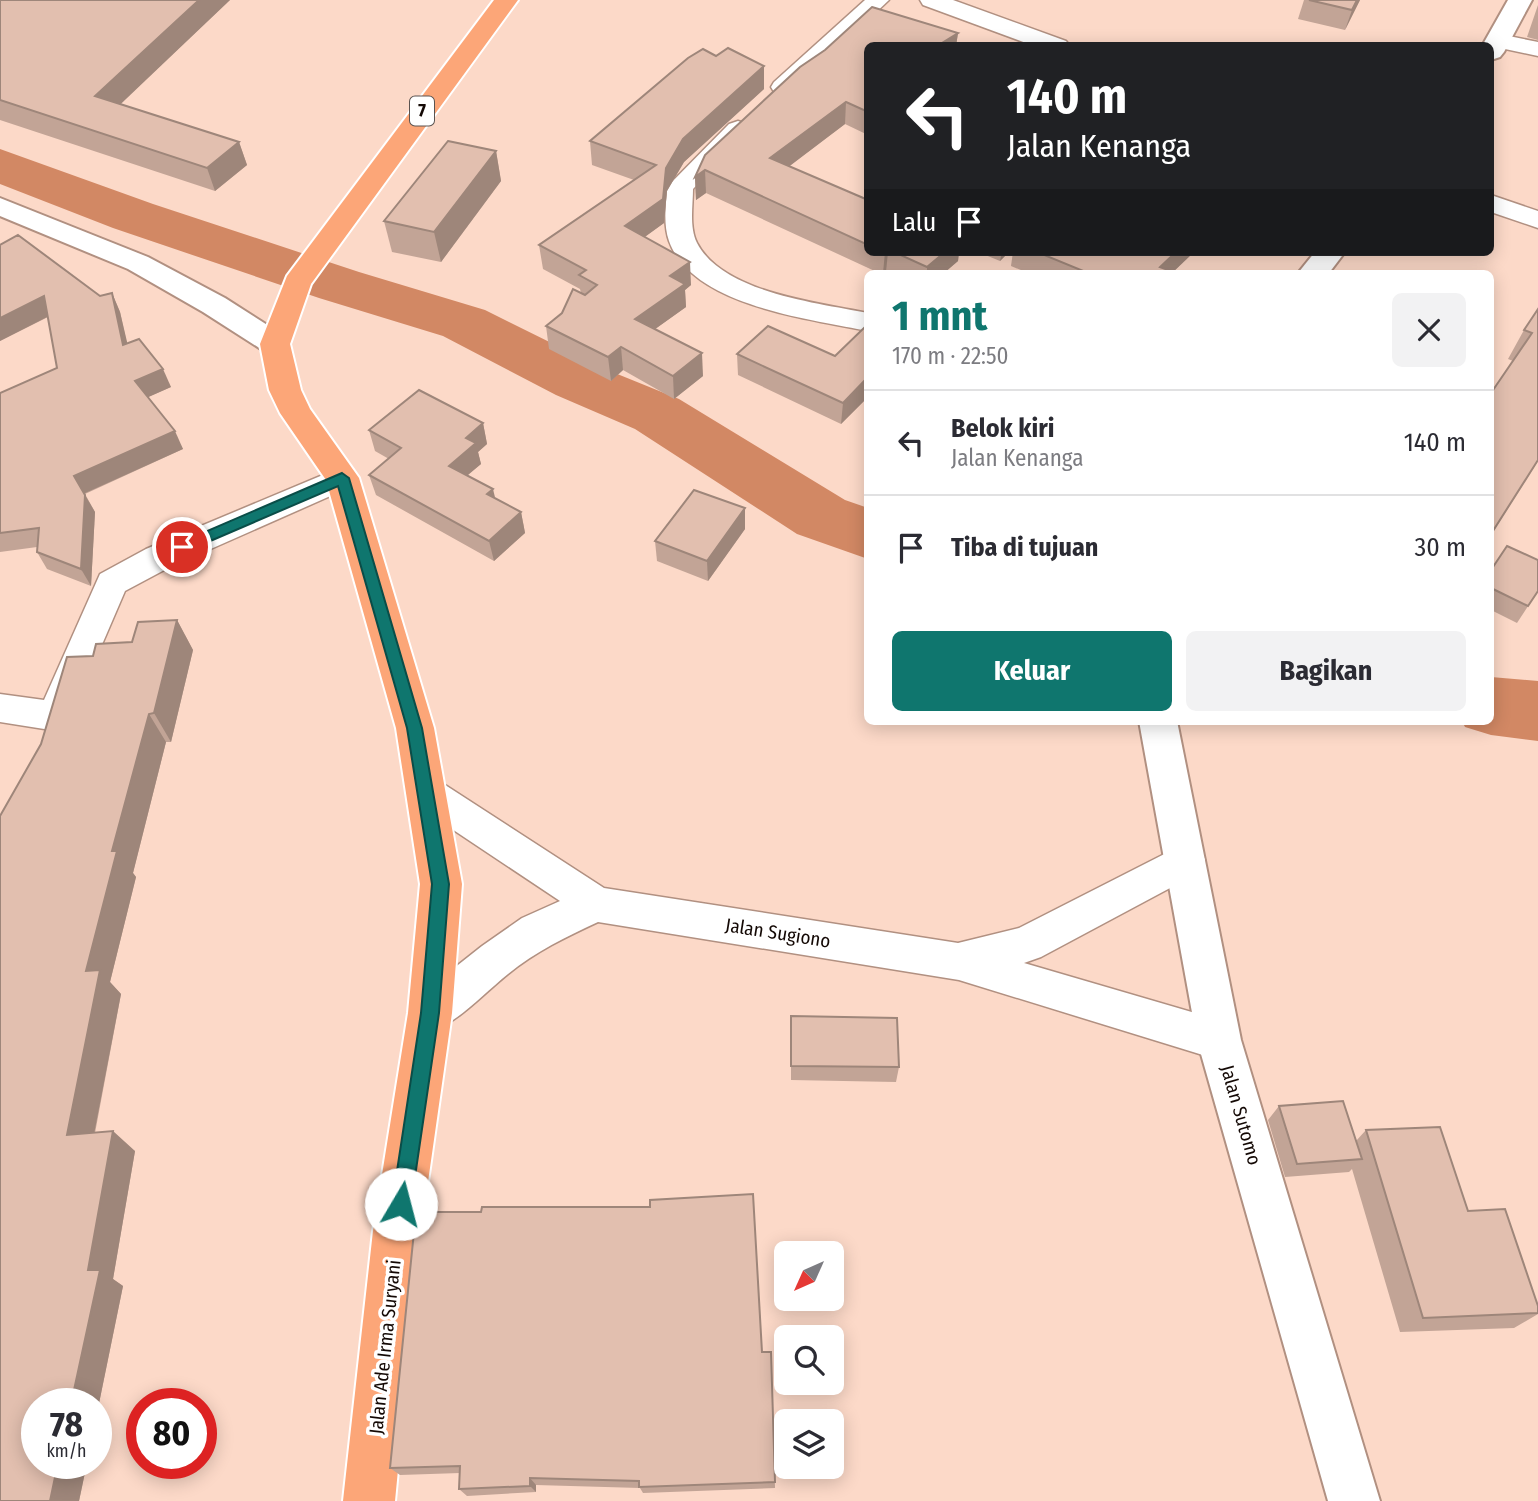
<!DOCTYPE html>
<html lang="id">
<head>
<meta charset="utf-8">
<style>
	body { margin:0; font-family:"Fira Sans Condensed",sans-serif; background:#f2f2f3; color:#2b2b33; height:100vh; display:flex; flex-direction:column; font-size:26px; white-space:nowrap }
	* { box-sizing:border-box; margin:0 }
	p { font-size:23px; color:#7c7c81 }
	.icon { flex:none; width:38px; height:38px; fill:none; stroke:currentColor; stroke-width:2; stroke-linecap:round; stroke-linejoin:round }
	.map { position:relative; flex:1; overflow:hidden }
	.panel { position:absolute; left:864px; top:270px; width:630px; height:455px; display:flex; flex-direction:column; background:#fff; border-radius:10px; box-shadow:0 4px 18px #0003 }
	.panel>* { flex:none }
	.banner { position:absolute; left:864px; top:42px; width:630px; height:214px; border-radius:10px; box-shadow:0 4px 18px #0003; background:#202124; color:#fff; overflow:hidden }
	.needle { width:46px; rotate:225deg }
	.controls { position:absolute; left:774px; top:1241px; display:grid; gap:14px }
	.controls a { display:grid; place-items:center; width:70px; height:70px; border-radius:10px; background:#fff; box-shadow:0 4px 18px #0003; font-size:35px }
	.speed { position:absolute; left:21px; top:1388px; display:flex; gap:14px; font-size:35px; font-weight:700; text-align:center }
	.speed>* { display:grid; place-content:center; width:91px; height:91px; border-radius:50%; background:#fff; box-shadow:0 4px 18px #0003; line-height:1 }
	.speed small { font-size:18px; font-weight:400 }
	.speed .limit { border:10px solid #d22; background:#fff; color:#111 }
	.pin { position:absolute; display:grid; place-items:center; width:60px; height:60px; color:#fff; margin:-30px; border:4px solid #fff; border-radius:50%; box-shadow:0 2px 7px #0007 }
	.me { position:absolute; width:77px; margin:-38px; rotate:8deg; stroke-linejoin:round; filter:drop-shadow(0 0 5px #0008) }
	.turn { display:flex; align-items:center; gap:24px; height:147px; padding:0 28px; font-size:32px }
	.turn .icon { width:91px; height:91px; stroke-width:2.5 }
	.turn b { display:block; font-size:49px; line-height:60px }
	.then { display:flex; align-items:center; height:66px; padding:0 28px; background:#0003; gap:14px; font-size:26px }
	.round { display:grid; place-items:center; flex:none; width:74px; height:74px; border-radius:10px; background:#f2f2f3 }
	.head { display:flex; align-items:center; justify-content:space-between; height:119px; padding:0 28px }
	h1 { font-size:42px; font-weight:700; line-height:52px; color:#0f766e }
	.cta { display:flex; gap:14px; margin-top:auto; padding:14px 28px }
	.cta a { flex:1; height:80px; border-radius:10px; background:#0f766e; color:#fff; font-size:28px; font-weight:700; line-height:80px; text-align:center }
	.cta a+a { background:#f2f2f3; color:#2b2b33 }
	ul { padding:0; list-style:none }
	li { display:flex; align-items:center; gap:21px; height:105px; padding:0 28px; border-top:2px solid #e1e1e2 }
	li div { flex:1 }
	li b { display:block; font-size:26px }
	li em { font-style:normal }
	.map>svg:first-child { display:block }
	.lines { fill:none; stroke-linecap:round; stroke-linejoin:round }
	.river { fill:#d28864; fill-rule:evenodd }
	.minor-casing { stroke:#b19081; stroke-width:3 }
	.tertiary-casing { stroke:#b19081; stroke-width:4 }
	.trunk-casing { stroke:#fff; stroke-width:4 }
	.minor { fill:#fff; fill-rule:evenodd }
	.tertiary { fill:#fff; fill-rule:evenodd }
	.trunk { fill:#fca678; fill-rule:evenodd }
	.wall { fill:#c2a496 }
	.shaded-wall { fill:#9e867a }
	.building { fill:#e2bfaf; stroke:#9e867a; stroke-width:2 }
	.route { fill:#0f766e; stroke:#0a4d48; stroke-width:2 }
	.labels { text-anchor:middle; dominant-baseline:central; stroke-width:7; stroke-linejoin:round; paint-order:stroke }
	.shield { fill:#fff; stroke:#5a5350; stroke-width:2 }
	.shield-label { font-size:18px; font-weight:bold; fill:#140905 }
	.street-label { font-size:19px; fill:#140905; stroke:#fff }
</style>
</head>
<body>
<div class="map">
<svg width="1538" height="1501" viewBox="0 0 1538 1501">
	<rect width="100%" height="100%" fill="#fcd9c8"/>
	<g class="lines">
		<g class="river">
			<path d="M 0,149 L 153,204 L 359,272 L 485,310 L 600,367 L 679,399 L 845,500 L 868,508 L 868,559 L 797,534 L 635,429 L 556,395 L 443,336 L 319,298 L 113,228 L 0,184 Z"/>
			<path d="M 1491,677 L 1538,681 L 1538,741 L 1491,735 L 1465,727 L 1462,721 L 1491,721 Z"/>
		</g>
		<g class="minor-casing">
			<g id="minor">
				<path d="M 865,0 L 889,0 L 792,92 L 783,94 L 774,92 L 771,87 L 774,82 Z"/>
				<path d="M 920,0 L 953,0 L 1066,41 L 1070,46 L 1034,46 L 923,5 Z"/>
				<path d="M 1499,34 L 1538,42 L 1538,56 L 1491,46 L 1487,41 L 1491,36 Z"/>
				<path d="M 738,121 L 747,124 L 751,129 L 693,189 C 693,205 689,227 697,243 C 723,293 819,303 868,313 L 868,331 C 810,319 692,306 669,241 C 663,224 666,204 667,187 L 729,124 Z"/>
				<path d="M 1491,195 L 1538,211 L 1538,228 L 1491,212 Z"/>
				<path d="M 342,467 L 353,470 L 358,478 L 353,486 L 170,567 L 125,591 L 73,712 L 75,716 L 70,726 L 57,731 L 0,722 L 0,694 L 44,700 L 100,574 L 146,549 Z"/>
				<path d="M 426,776 L 439,781 L 604,888 L 958,943 L 1019,928 L 1186,843 L 1200,848 L 1205,860 L 1200,872 L 1041,957 L 1024,963 L 1219,1020 L 1234,1026 L 1240,1040 L 1234,1054 L 1219,1060 L 959,980 L 598,922 C 566,937 536,951 508,974 C 483,994 460,1021 430,1032 L 415,1027 L 409,1013 L 415,999 L 482,946 L 522,918 L 560,901 L 413,803 L 407,792 L 413,781 Z"/>
			</g>
		</g>
		<g class="tertiary-casing">
			<g id="tertiary">
				<path d="M 1508,0 L 1532,0 L 1504,52 L 1500,57 L 1491,60 L 1491,46 L 1482,46 Z"/>
				<path d="M 0,198 L 148,257 L 225,298 L 286,337 L 290,344 L 286,351 L 275,354 L 264,351 L 203,312 L 128,269 L 0,216 Z"/>
				<path d="M 1315,252 L 1345,252 L 1329,273 L 1298,273 Z"/>
				<path d="M 1139,721 L 1177,721 L 1241,1040 L 1380,1501 L 1328,1501 L 1197,1040 Z"/>
			</g>
		</g>
		<g class="trunk-casing">
			<path id="trunk" d="M 494,0 L 518,0 L 311,284 L 290,344 L 301,390 L 310,409 L 359,478 L 434,728 L 462,884 L 452,1013 L 421,1231 L 395,1501 L 343,1501 L 373,1231 L 408,1013 L 420,884 L 396,728 L 326,480 L 280,413 L 269,390 L 260,344 L 287,276 Z"/>
		</g>
		<use href="#minor" class="minor"/>
		<use href="#tertiary" class="tertiary"/>
		<use href="#trunk" class="trunk"/>
	</g>
	<g class="wall">
		<path d="M 0,0 L 230,0 L 120,104 L 239,142 L 247,165 L 215,191 L 0,120 Z"/>
		<path d="M 1304,0 L 1360,0 L 1345,30 L 1298,19 Z"/>
		<path d="M 1538,5 L 1538,40 L 1527,37 Z"/>
		<path d="M 872,7 L 958,33 L 956,46 L 868,46 L 868,135 L 845,124 L 789,166 L 868,200 L 868,252 L 959,252 L 958,261 L 944,273 L 889,273 L 886,272 L 885,273 L 879,273 L 706,193 L 696,200 L 695,177 L 705,155 L 800,67 L 825,50 Z"/>
		<path d="M 716,56 L 764,89 L 684,162 L 667,191 L 664,223 L 644,237 L 691,285 L 685,290 L 686,307 L 655,329 L 703,376 L 674,399 L 623,370 L 611,381 L 549,349 L 546,326 L 562,313 L 581,293 L 580,289 L 543,269 L 539,245 L 634,180 L 592,165 L 590,141 Z"/>
		<path d="M 496,151 L 501,181 L 441,262 L 392,252 L 384,221 Z"/>
		<path d="M 0,245 L 100,296 L 112,293 L 120,312 L 127,344 L 171,387 L 148,397 L 183,449 L 85,494 L 95,512 L 91,586 L 47,569 L 37,552 L 37,547 L 0,552 L 0,393 L 57,368 L 48,317 L 0,341 Z"/>
		<path d="M 978,252 L 1009,252 L 1000,261 Z"/>
		<path d="M 1013,252 L 1194,252 L 1172,273 L 1028,273 L 1011,266 Z"/>
		<path d="M 1538,309 L 1538,461 L 1491,535 L 1491,393 L 1513,361 L 1508,359 L 1524,330 Z"/>
		<path d="M 868,324 L 868,397 L 841,424 L 738,375 L 737,354 L 835,356 Z"/>
		<path d="M 483,423 L 487,444 L 478,452 L 481,464 L 467,475 L 495,499 L 521,512 L 525,533 L 494,561 L 376,495 L 369,475 L 389,459 L 375,451 L 369,430 Z"/>
		<path d="M 745,529 L 708,581 L 657,561 L 655,541 Z"/>
		<path d="M 1491,570 L 1538,591 L 1517,623 L 1491,610 Z"/>
		<path d="M 177,620 L 193,650 L 171,742 L 166,742 L 133,873 L 136,877 L 110,982 L 121,994 L 95,1133 L 135,1151 L 113,1279 L 123,1286 L 96,1418 L 96,1404 L 37,1463 L 87,1463 L 79,1501 L 0,1501 L 93,656 L 132,642 Z"/>
		<path d="M 791,1031 L 899,1067 L 896,1082 L 791,1080 Z"/>
		<path d="M 1279,1106 L 1356,1141 L 1366,1130 L 1468,1211 L 1538,1306 L 1538,1314 L 1514,1328 L 1400,1332 L 1352,1169 L 1349,1172 L 1285,1177 L 1268,1120 Z"/>
		<path d="M 762,1352 L 771,1352 L 775,1488 L 643,1493 L 640,1488 L 536,1485 L 536,1492 L 467,1496 L 459,1489 L 460,1473 L 400,1475 L 390,1468 Z"/>
	</g>
	<g class="shaded-wall">
		<path d="M 199,0 L 230,0 L 105,119 L 95,96 Z"/>
		<path d="M 1357,0 L 1360,0 L 1345,30 L 1352,10 Z"/>
		<path d="M 958,33 L 956,46 L 937,46 Z"/>
		<path d="M 764,66 L 764,89 L 684,162 L 667,191 L 664,223 L 627,250 L 625,226 L 666,168 L 683,139 Z"/>
		<path d="M 846,102 L 845,124 L 770,181 L 770,158 Z"/>
		<path d="M 239,142 L 247,165 L 215,191 L 207,168 Z"/>
		<path d="M 496,151 L 501,181 L 441,262 L 434,232 Z"/>
		<path d="M 705,170 L 706,193 L 696,200 L 695,177 Z"/>
		<path d="M 885,252 L 888,252 L 886,272 L 883,273 Z"/>
		<path d="M 945,252 L 959,252 L 958,261 L 944,273 L 927,273 L 927,267 Z"/>
		<path d="M 1002,252 L 1009,252 L 1000,261 Z"/>
		<path d="M 1176,252 L 1194,252 L 1172,273 L 1158,273 L 1160,267 Z"/>
		<path d="M 690,262 L 691,285 L 685,290 L 686,307 L 637,342 L 635,319 L 670,276 Z"/>
		<path d="M 112,293 L 120,312 L 132,363 L 123,345 Z"/>
		<path d="M 44,296 L 53,314 L 0,341 L 0,318 Z"/>
		<path d="M 621,347 L 623,370 L 611,381 L 608,357 Z"/>
		<path d="M 702,353 L 703,376 L 674,399 L 673,376 Z"/>
		<path d="M 163,369 L 171,387 L 144,399 L 135,381 Z"/>
		<path d="M 868,377 L 868,397 L 841,424 L 843,403 Z"/>
		<path d="M 483,423 L 487,444 L 478,452 L 481,464 L 455,486 L 449,466 L 466,438 Z"/>
		<path d="M 175,431 L 183,449 L 83,494 L 74,476 Z"/>
		<path d="M 493,489 L 498,510 L 487,494 Z"/>
		<path d="M 85,495 L 95,512 L 91,586 L 81,569 Z"/>
		<path d="M 745,508 L 745,529 L 708,581 L 707,561 Z"/>
		<path d="M 521,512 L 525,533 L 494,561 L 489,541 Z"/>
		<path d="M 177,620 L 193,650 L 171,742 L 154,713 Z"/>
		<path d="M 149,714 L 166,742 L 133,873 L 136,877 L 110,982 L 121,994 L 90,1155 L 67,1135 L 86,971 L 112,851 Z"/>
		<path d="M 113,1131 L 135,1151 L 113,1279 L 123,1286 L 96,1418 L 96,1404 L 71,1404 L 88,1270 Z"/>
		<path d="M 58,1463 L 87,1463 L 79,1501 L 50,1501 Z"/>
		<path d="M 530,1478 L 536,1485 L 536,1492 L 530,1486 Z"/>
	</g>
	<g class="building">
		<path d="M 0,0 L 199,0 L 95,96 L 239,142 L 207,168 L 0,100 Z"/>
		<path d="M 1309,0 L 1357,0 L 1352,10 Z"/>
		<path d="M 872,7 L 958,33 L 937,46 L 868,46 L 868,112 L 846,102 L 770,158 L 868,200 L 868,245 L 705,170 L 695,177 L 705,155 L 800,67 L 825,50 Z"/>
		<path d="M 728,48 L 764,66 L 683,139 L 666,168 L 663,199 L 625,226 L 690,262 L 670,276 L 685,284 L 635,319 L 702,353 L 673,376 L 621,347 L 608,357 L 546,326 L 562,313 L 573,289 L 585,295 L 597,285 L 579,275 L 586,270 L 539,245 L 656,165 L 590,141 L 688,58 L 703,49 L 716,56 Z"/>
		<path d="M 448,141 L 496,151 L 434,232 L 384,221 Z"/>
		<path d="M 18,235 L 100,296 L 112,293 L 123,345 L 139,339 L 163,369 L 135,381 L 175,431 L 74,476 L 85,495 L 81,569 L 37,552 L 39,528 L 0,533 L 0,393 L 57,368 L 44,296 L 0,318 L 0,245 Z"/>
		<path d="M 894,252 L 945,252 L 927,267 Z"/>
		<path d="M 1037,252 L 1176,252 L 1160,267 L 1171,271 L 1170,273 L 1088,273 Z"/>
		<path d="M 1538,309 L 1538,460 L 1491,534 L 1491,393 L 1532,333 L 1524,330 Z"/>
		<path d="M 868,324 L 868,377 L 843,403 L 737,354 L 768,326 L 835,356 Z"/>
		<path d="M 419,390 L 483,423 L 466,438 L 476,443 L 449,466 L 493,489 L 487,494 L 521,512 L 489,541 L 369,475 L 401,448 L 369,430 Z"/>
		<path d="M 694,490 L 745,508 L 707,561 L 655,541 Z"/>
		<path d="M 1507,546 L 1538,560 L 1538,591 L 1528,606 L 1491,588 L 1491,570 Z"/>
		<path d="M 177,620 L 154,713 L 149,714 L 112,851 L 117,851 L 86,971 L 100,970 L 67,1135 L 113,1131 L 88,1270 L 100,1270 L 71,1404 L 37,1404 L 37,1463 L 58,1463 L 50,1501 L 0,1501 L 0,816 L 41,744 L 67,657 L 93,656 L 96,644 L 132,642 L 138,622 Z"/>
		<path d="M 791,1016 L 897,1018 L 899,1067 L 791,1066 Z"/>
		<path d="M 1343,1101 L 1362,1159 L 1297,1164 L 1279,1106 Z"/>
		<path d="M 1440,1127 L 1468,1211 L 1505,1209 L 1538,1306 L 1538,1313 L 1423,1318 L 1366,1130 Z"/>
		<path d="M 753,1194 L 762,1352 L 771,1352 L 775,1482 L 639,1487 L 639,1481 L 530,1478 L 530,1486 L 459,1489 L 460,1466 L 390,1468 L 416,1212 L 481,1212 L 482,1207 L 650,1207 L 650,1200 Z"/>
	</g>
	<path class="route" d="M 342,473 L 349,478 L 422,728 L 449,884 L 439,1013 L 411,1204 L 408,1211 L 401,1214 L 394,1211 L 392,1204 L 421,1013 L 432,884 L 407,728 L 338,486 L 187,551 L 182,553 L 175,547 L 177,544 Z"/>
	<g class="labels">
		<rect class="shield" x="410" y="96.5" width="24" height="29" rx="5"/>
		<g class="shield-label">
			<text x="422" y="111">7</text>
		</g>
		<g class="street-label">
			<text transform="translate(778 933) rotate(9)">Jalan Sugiono</text>
			<text transform="translate(1241 1115) rotate(74)">Jalan Sutomo</text>
			<text transform="translate(385 1347) rotate(-84)">Jalan Ade Irma Suryani</text>
		</g>
	</g>
</svg>
<div class="controls">
<a><svg class="needle" viewBox="-14 -14 28 28"><path d="M0-13l5 13h-10z" fill="#e53935"/><path d="M0 13l5-13h-10z" fill="#7c7c81"/></svg></a>
<a><svg class="icon" aria-label="search" viewBox="0 0 24 24"><circle cx="10" cy="10" r="6"/><path d="M15 15l6 6"/></svg></a>
<a><svg class="icon" aria-label="layers" viewBox="0 0 24 24"><path d="M12 4l9 5-9 5-9-5zM3 14l9 5 9-5"/></svg></a>
</div>
<div class="speed"><div>78<small>km/h</small></div><div class="limit">80</div></div>
<div class="pin" style="left:182px;top:547px;background:#d93025"><svg class="icon" aria-label="arrive" viewBox="0 0 24 24"><path d="M6 21V4h12l-3 4 3 4H6"/></svg></div>
<svg class="me" style="left:401px;top:1204px" viewBox="-20 -20 40 40"><circle r="19" fill="#fff"/><path d="M0-13L10 11 0 6-10 11z" fill="#0f766e"/></svg>
<div class="banner">
<div class="turn"><svg class="icon" aria-label="left" viewBox="0 0 24 24"><path d="M17 20v-9H6M10 6l-5 5 5 5"/></svg><div><b>140 m</b>Jalan Kenanga</div></div>
<div class="then">Lalu<svg class="icon" aria-label="arrive" viewBox="0 0 24 24"><path d="M6 21V4h12l-3 4 3 4H6"/></svg></div>
</div>
<section class="panel">
<div class="head"><div><h1>1 mnt</h1><p>170 m · 22:50</p></div><a class="round"><svg class="icon" aria-label="close" viewBox="0 0 24 24"><path d="M6 6l12 12M18 6L6 18"/></svg></a></div>
<ul>
<li><svg class="icon" aria-label="left" viewBox="0 0 24 24"><path d="M17 20v-9H6M10 6l-5 5 5 5"/></svg><div><b>Belok kiri</b><p>Jalan Kenanga</p></div><em>140 m</em></li>
<li><svg class="icon" aria-label="arrive" viewBox="0 0 24 24"><path d="M6 21V4h12l-3 4 3 4H6"/></svg><div><b>Tiba di tujuan</b></div><em>30 m</em></li>
</ul>
<div class="cta"><a>Keluar</a><a>Bagikan</a></div>
</section>
</div>
</body>
</html>
